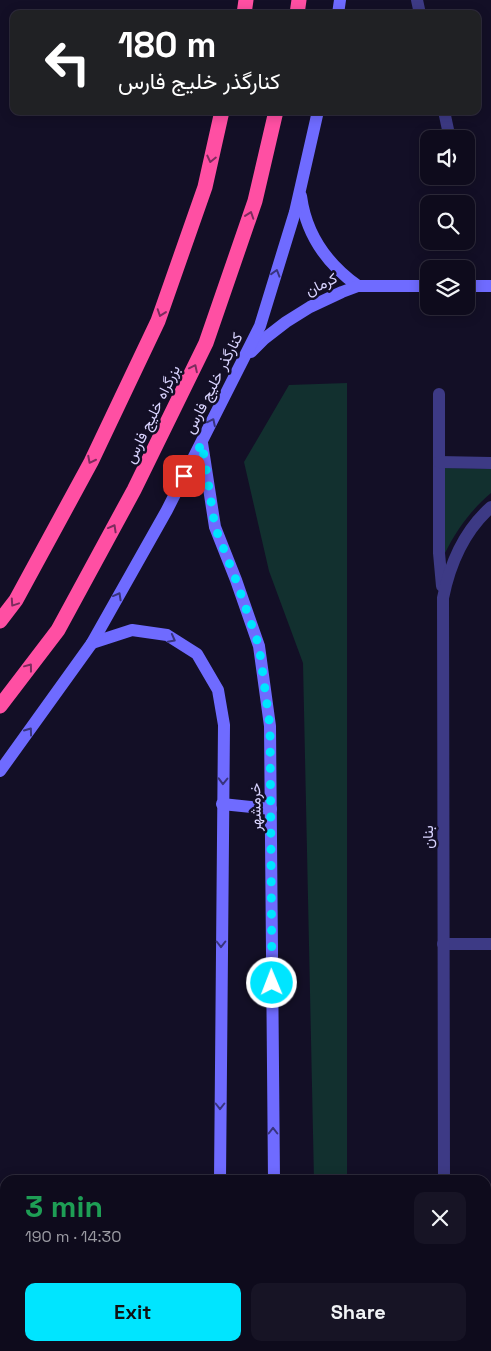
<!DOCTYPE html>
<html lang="en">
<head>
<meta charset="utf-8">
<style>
	body { margin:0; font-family:"Space Grotesk",Vazirmatn,sans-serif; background:#171425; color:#f1f3f6; height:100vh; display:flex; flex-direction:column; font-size:19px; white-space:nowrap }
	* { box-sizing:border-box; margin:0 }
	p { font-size:16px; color:#9b9ba3 }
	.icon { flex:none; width:28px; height:28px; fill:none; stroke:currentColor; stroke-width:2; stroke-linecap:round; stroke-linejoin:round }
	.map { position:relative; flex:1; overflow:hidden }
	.details { position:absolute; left:0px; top:1175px; width:491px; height:176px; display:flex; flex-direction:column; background:#0e0b1c; border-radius:15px 15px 0 0; box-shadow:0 2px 12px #0003,0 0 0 1px #2e2b3b }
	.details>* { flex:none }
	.hud { position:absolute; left:10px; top:10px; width:471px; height:105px; border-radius:10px; box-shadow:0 2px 12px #0003,0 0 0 1px #2e2b3b; background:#202124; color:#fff; overflow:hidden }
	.buttons { position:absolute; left:420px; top:130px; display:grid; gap:10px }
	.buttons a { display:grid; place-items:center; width:55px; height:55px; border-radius:10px; background:#0e0b1c; box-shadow:0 2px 12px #0003,0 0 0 1px #2e2b3b; font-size:25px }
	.pin { position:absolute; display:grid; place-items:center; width:42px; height:42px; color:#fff; margin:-21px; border-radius:10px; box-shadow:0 2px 8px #0006 }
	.me { position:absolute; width:55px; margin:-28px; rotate:359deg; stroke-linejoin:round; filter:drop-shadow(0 0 4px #0008) }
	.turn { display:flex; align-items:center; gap:18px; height:105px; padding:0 25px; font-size:22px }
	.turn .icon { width:65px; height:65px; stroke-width:2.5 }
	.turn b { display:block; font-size:35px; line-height:42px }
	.round { display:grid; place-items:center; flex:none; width:52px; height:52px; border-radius:10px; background:#171425 }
	.head { display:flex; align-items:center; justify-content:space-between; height:85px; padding:0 25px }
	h1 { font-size:30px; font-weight:700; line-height:38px; color:#1e9e55 }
	.primary-button { display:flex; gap:10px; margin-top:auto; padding:10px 25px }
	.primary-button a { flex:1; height:58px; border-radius:10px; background:#00e5ff; color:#111; font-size:20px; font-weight:700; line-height:58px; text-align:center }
	.primary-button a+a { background:#171425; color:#f1f3f6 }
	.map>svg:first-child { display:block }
	.green { fill:#12302f }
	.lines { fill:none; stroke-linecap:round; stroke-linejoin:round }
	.street { stroke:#3d3a85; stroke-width:12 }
	.secondary { stroke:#6f6bff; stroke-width:12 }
	.highway { stroke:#ff4fa3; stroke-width:15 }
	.oneway { stroke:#7d2c5e }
	.oneway2 { stroke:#38347d }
	.route { stroke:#00e5ff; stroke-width:9; stroke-dasharray:0 16.2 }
	.labels { text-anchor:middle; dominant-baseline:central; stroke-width:5; stroke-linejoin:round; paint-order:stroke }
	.street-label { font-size:15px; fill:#d9d4ff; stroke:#130f26 }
</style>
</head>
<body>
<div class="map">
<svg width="491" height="1351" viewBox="0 0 491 1351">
	<rect width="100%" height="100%" fill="#130f26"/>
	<g class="green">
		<path d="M 347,383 L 347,1180 L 314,1180 L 303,663 L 269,571 L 244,462 L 289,385 Z"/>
		<path d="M 445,468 L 491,469 L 491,493 C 471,510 457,529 445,553 Z"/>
		<rect x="317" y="1346" width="30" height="5"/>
	</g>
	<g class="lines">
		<g class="street">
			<path d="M 417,0 L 420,14"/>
			<path d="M 444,111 L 450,139"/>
			<path d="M 459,176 L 459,177"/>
			<path d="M 439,394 L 439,553 L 442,586"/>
			<path d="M 439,462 L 491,463"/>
			<path d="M 443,944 L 491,944"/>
			<path d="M 444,1180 L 443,598 C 450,563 464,531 491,507"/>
			<path d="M 461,1346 L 464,1351"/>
			<path d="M 439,1351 L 439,1346"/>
		</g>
		<g class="secondary">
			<path d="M 338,14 L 340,0"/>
			<path d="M 301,196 C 306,234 327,264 358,286"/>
			<path d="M 466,286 L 491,286"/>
			<path d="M 251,352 L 264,339 L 286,322 L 310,307 L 342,292 L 358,286 L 429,286"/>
			<path d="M 202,443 L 215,527 L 236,580 L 259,646 L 270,726 L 274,1180"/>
			<path d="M 92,643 L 132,630 L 167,635 L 197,654 L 218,690 L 224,725 L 220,1180"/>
			<path d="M 0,771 L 92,643 L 167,510 L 260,326 L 295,212 L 318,111"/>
			<path d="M 222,804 L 271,809"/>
			<path d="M 219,1351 L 219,1346"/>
			<path d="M 273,1351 L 273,1346"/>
		</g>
		<g class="highway">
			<path d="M 244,14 L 246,0"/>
			<path d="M 297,14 L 299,0"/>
			<path d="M 0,621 L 16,600 L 91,462 L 158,321 L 205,187 L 222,111"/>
			<path d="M 0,706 L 58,630 L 134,490 L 206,343 L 255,201 L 276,111"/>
		</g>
	</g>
	<defs><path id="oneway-chevron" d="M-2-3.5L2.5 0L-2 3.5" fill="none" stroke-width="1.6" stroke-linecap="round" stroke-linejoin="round" transform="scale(1.25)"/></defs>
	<g class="oneway">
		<use href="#oneway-chevron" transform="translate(211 159) rotate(103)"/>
		<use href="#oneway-chevron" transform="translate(250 215) rotate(-71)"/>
		<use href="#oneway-chevron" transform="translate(161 313) rotate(109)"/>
		<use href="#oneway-chevron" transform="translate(194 368) rotate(-64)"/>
		<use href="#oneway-chevron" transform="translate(91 460) rotate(117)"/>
		<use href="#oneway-chevron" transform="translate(113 528) rotate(-61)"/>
		<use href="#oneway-chevron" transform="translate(14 603) rotate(124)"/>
		<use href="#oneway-chevron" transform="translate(29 667) rotate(-53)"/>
	</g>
	<g class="oneway2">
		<use href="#oneway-chevron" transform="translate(276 273) rotate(-73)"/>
		<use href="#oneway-chevron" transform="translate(212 422) rotate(-64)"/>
		<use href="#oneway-chevron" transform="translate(118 596) rotate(-61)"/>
		<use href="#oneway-chevron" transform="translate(172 639) rotate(28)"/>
		<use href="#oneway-chevron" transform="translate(29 731) rotate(-54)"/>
		<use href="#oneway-chevron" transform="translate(223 781) rotate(91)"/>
		<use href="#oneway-chevron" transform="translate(221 944) rotate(90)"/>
		<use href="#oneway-chevron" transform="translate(220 1106) rotate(90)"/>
		<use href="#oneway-chevron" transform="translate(273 1131) rotate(-90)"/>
	</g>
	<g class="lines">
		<path class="route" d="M 184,476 L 202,443 L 215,527 L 236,580 L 259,646 L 270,726 L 272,983"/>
	</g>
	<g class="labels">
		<g class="street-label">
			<text transform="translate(321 284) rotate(-26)">کرمان</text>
			<text transform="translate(213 383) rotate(-63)">کنارگذر خلیج فارس</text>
			<text transform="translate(152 414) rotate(-64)">بزرگراه خلیج فارس</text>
			<text transform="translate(255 807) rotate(-91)">خرمشهر</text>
			<text transform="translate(427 837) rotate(-90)">بنان</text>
		</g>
	</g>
</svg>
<div class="buttons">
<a><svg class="icon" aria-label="sound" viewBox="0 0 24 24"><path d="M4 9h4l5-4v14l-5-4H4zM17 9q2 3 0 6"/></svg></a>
<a><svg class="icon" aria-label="search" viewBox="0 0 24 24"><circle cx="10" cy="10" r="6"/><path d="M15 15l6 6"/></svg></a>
<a><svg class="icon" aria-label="layers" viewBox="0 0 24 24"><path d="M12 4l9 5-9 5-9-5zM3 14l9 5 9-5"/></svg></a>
</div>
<div class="pin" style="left:184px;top:476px;background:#d93025"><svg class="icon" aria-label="arrive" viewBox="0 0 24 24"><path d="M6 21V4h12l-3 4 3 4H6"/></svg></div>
<svg class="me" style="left:272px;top:983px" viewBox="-20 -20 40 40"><circle r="17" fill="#00e5ff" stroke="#fff" stroke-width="3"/><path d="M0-11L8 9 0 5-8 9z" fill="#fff"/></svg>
<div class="hud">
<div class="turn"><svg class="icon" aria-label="left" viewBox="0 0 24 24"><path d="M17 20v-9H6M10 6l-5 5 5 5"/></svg><div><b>180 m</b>کنارگذر خلیج فارس</div></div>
</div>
<section class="details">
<div class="head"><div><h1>3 min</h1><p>190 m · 14:30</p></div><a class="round"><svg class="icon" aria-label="close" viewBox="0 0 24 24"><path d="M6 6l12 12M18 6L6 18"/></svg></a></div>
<div class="primary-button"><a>Exit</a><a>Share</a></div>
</section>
</div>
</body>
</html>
